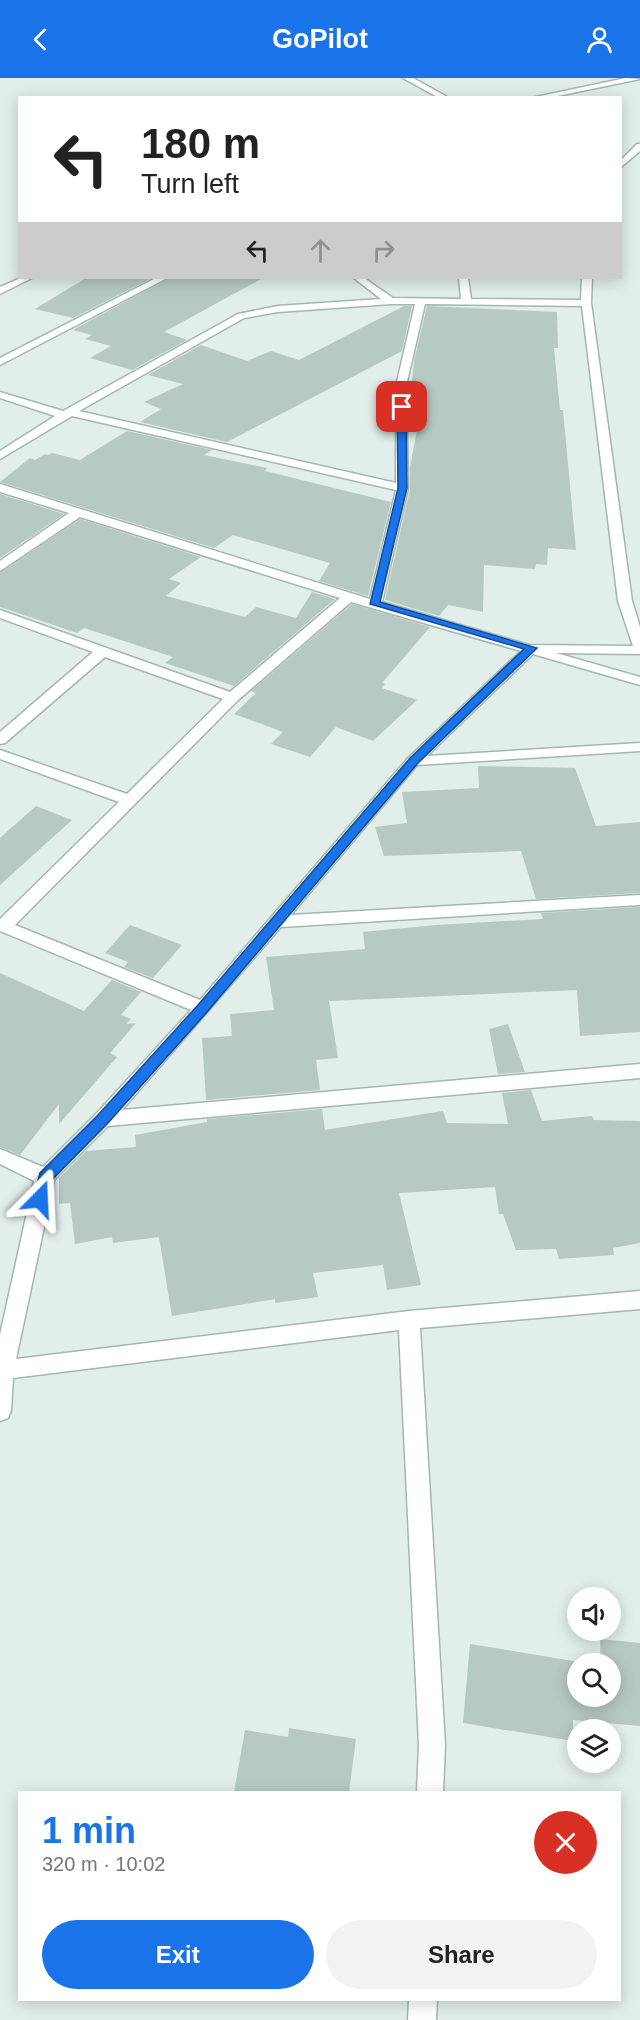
<!DOCTYPE html>
<html lang="en">
<head>
<meta charset="utf-8">
<style>
	body { margin:0; font-family:Helvetica,sans-serif; background:#f2f2f2; color:#222; height:100vh; display:flex; flex-direction:column; font-size:22px; white-space:nowrap }
	* { box-sizing:border-box; margin:0 }
	p { font-size:20px; color:#767676 }
	.icon { flex:none; width:33px; height:33px; fill:none; stroke:currentColor; stroke-width:2; stroke-linecap:round; stroke-linejoin:round }
	.map { position:relative; flex:1; overflow:hidden }
	.drawer { position:absolute; left:18px; top:1713px; width:603px; height:210px; display:flex; flex-direction:column; background:#fff; border-radius:0px; box-shadow:0 3px 15px #0003 }
	.drawer>* { flex:none }
	.guide { position:absolute; left:18px; top:18px; width:604px; height:183px; border-radius:0px; box-shadow:0 3px 15px #0003; background:#fff; color:#222; overflow:hidden }
	.buttons { position:absolute; left:567px; top:1509px; display:grid; gap:12px }
	.buttons a { display:grid; place-items:center; width:54px; height:54px; border-radius:50%; background:#fff; box-shadow:0 3px 15px #0003; font-size:30px }
	.pin { position:absolute; display:grid; place-items:center; width:51px; height:51px; color:#fff; margin:-26px; border-radius:12px; box-shadow:0 3px 9px #0006 }
	.me { position:absolute; width:66px; margin:-33px; rotate:21deg; stroke-linejoin:round; filter:drop-shadow(0 0 4px #0008) }
	.turn { display:flex; align-items:center; gap:21px; height:126px; padding:0 24px; font-size:27px }
	.turn .icon { width:78px; height:78px; stroke-width:2.5 }
	.turn b { display:block; font-size:42px; line-height:51px }
	.lanes { display:flex; align-items:center; height:57px; padding:0 24px; background:#0003; justify-content:center; gap:30px; direction:ltr }
	.lanes .off { opacity:.35 }
	.round { display:grid; place-items:center; flex:none; width:63px; height:63px; border-radius:32px; background:#f2f2f2 }
	.summary { display:flex; align-items:center; justify-content:space-between; height:102px; padding:0 24px }
	h1 { font-size:36px; font-weight:700; line-height:45px; color:#1a73e8 }
	.cta { display:flex; gap:12px; margin-top:auto; padding:12px 24px }
	.cta a { flex:1; height:69px; border-radius:36px; background:#1a73e8; color:#fff; font-size:24px; font-weight:700; line-height:69px; text-align:center }
	.cta a+a { background:#f2f2f2; color:#222 }
	header { display:flex; justify-content:space-between; align-items:center; height:78px; padding:0 24px; background:#1a73e8; color:#fff; font-size:27px; font-weight:700 }
	.map>svg:first-child { display:block }
	.building { fill:#b6c9c3 }
	.lines { fill:none; stroke-linecap:round; stroke-linejoin:round }
	.minor-casing { stroke:#a3b7b1; stroke-width:3 }
	.minor { fill:#fff; fill-rule:evenodd }
	.route { fill:#1a73e8; stroke:#114b97; stroke-width:1.5 }
</style>
</head>
<body>
<header><svg class="icon" aria-label="back" viewBox="0 0 24 24"><path d="M15 5l-7 7 7 7"/></svg>GoPilot<svg class="icon" aria-label="person" viewBox="0 0 24 24"><circle cx="12" cy="8" r="4"/><path d="M4 21q1-7 8-7t8 7"/></svg></header>
<div class="map">
<svg width="640" height="1942" viewBox="0 0 640 1942">
	<rect width="100%" height="100%" fill="#e1eee9"/>
	<g class="building">
		<path d="M 86,200 L 152,200 L 73,240 L 35,231 Z"/>
		<path d="M 169,200 L 263,200 L 164,254 L 187,262 L 132,292 L 90,280 L 111,268 L 85,261 L 92,257 L 73,252 Z"/>
		<path d="M 404,228 L 412,228 L 402,273 L 227,364 L 140,344 L 161,331 L 144,324 L 183,306 L 148,297 L 201,267 L 247,283 L 271,273 L 299,282 Z"/>
		<path d="M 427,228 L 557,234 L 558,270 L 554,270 L 560,332 L 563,332 L 576,472 L 548,470 L 547,487 L 536,486 L 535,491 L 484,487 L 483,534 L 448,527 L 439,538 L 385,522 L 410,411 L 410,389 L 417,352 L 411,352 L 413,338 L 409,338 L 409,333 L 414,283 Z"/>
		<path d="M 127,353 L 212,372 L 204,377 L 267,390 L 265,393 L 391,424 L 368,518 L 319,503 L 330,485 L 233,457 L 214,470 L 0,404 L 30,380 L 35,382 L 45,376 L 48,377 L 52,375 L 80,382 Z"/>
		<path d="M 0,416 L 64,436 L 0,480 Z"/>
		<path d="M 80,441 L 201,479 L 169,501 L 181,505 L 166,518 L 245,539 L 256,529 L 296,540 L 312,514 L 335,521 L 234,608 L 165,585 L 173,579 L 84,550 L 77,555 L 0,529 L 0,495 Z"/>
		<path d="M 352,526 L 430,549 L 382,605 L 385,606 L 382,610 L 417,622 L 373,663 L 336,649 L 310,679 L 271,666 L 283,654 L 234,636 L 256,615 L 251,613 Z"/>
		<path d="M 478,688 L 575,690 L 596,748 L 640,744 L 640,815 L 536,821 L 521,773 L 384,778 L 375,749 L 407,745 L 402,714 L 479,710 Z"/>
		<path d="M 36,728 L 72,742 L 0,807 L 0,760 Z"/>
		<path d="M 640,829 L 640,954 L 580,958 L 577,912 L 329,923 L 338,980 L 316,982 L 320,1012 L 206,1022 L 202,960 L 232,958 L 230,936 L 274,932 L 266,879 L 365,871 L 363,854 L 436,847 L 543,841 L 541,835 Z"/>
		<path d="M 130,847 L 182,867 L 153,900 L 124,889 L 128,884 L 105,875 Z"/>
		<path d="M 0,895 L 84,933 L 112,902 L 141,914 L 121,937 L 131,941 L 126,946 L 136,945 L 110,975 L 117,979 L 59,1046 L 59,1026 L 20,1077 L 0,1069 Z"/>
		<path d="M 508,946 L 525,994 L 498,996 L 489,951 Z"/>
		<path d="M 531,1012 L 542,1043 L 592,1038 L 594,1042 L 640,1043 L 640,1165 L 613,1170 L 614,1177 L 559,1181 L 556,1171 L 516,1172 L 503,1136 L 499,1136 L 495,1109 L 399,1115 L 421,1207 L 387,1212 L 383,1187 L 313,1195 L 318,1219 L 275,1225 L 275,1221 L 172,1238 L 159,1159 L 113,1165 L 112,1159 L 75,1166 L 70,1125 L 59,1126 L 59,1100 L 86,1073 L 136,1069 L 135,1057 L 207,1044 L 207,1041 L 322,1031 L 325,1052 L 443,1033 L 447,1045 L 508,1046 L 502,1015 Z"/>
		<path d="M 600,1561 L 640,1565 L 640,1648 L 573,1642 L 573,1663 L 463,1645 L 470,1566 L 591,1586 L 578,1586 L 578,1618 L 610,1618 L 610,1586 L 601,1586 Z"/>
		<path d="M 289,1650 L 356,1661 L 349,1714 L 234,1714 L 245,1652 L 288,1659 Z"/>
	</g>
	<g class="lines">
		<g class="minor-casing">
			<g id="minor">
				<path d="M 403,0 L 413,0 L 449,20 L 439,20 Z"/>
				<path d="M 626,0 L 640,1 L 548,20 L 531,20 Z"/>
				<path d="M 637,66 L 640,66 L 640,73 L 621,89 L 621,82 Z"/>
				<path d="M 21,200 L 32,200 L 0,216 L 0,209 Z"/>
				<path d="M 156,200 L 167,200 L 0,287 L 0,280 Z"/>
				<path d="M 354,200 L 364,200 L 393,220 L 461,221 L 459,200 L 468,200 L 471,221 L 581,222 L 582,200 L 592,200 L 591,225 L 632,523 L 640,549 L 640,576 L 556,575 L 640,599 L 640,607 L 533,576 L 427,678 L 640,665 L 640,673 L 417,687 L 291,837 L 640,817 L 640,827 L 281,849 L 122,1032 L 640,986 L 640,1000 L 108,1048 L 54,1102 L 16,1281 L 409,1233 L 640,1213 L 640,1231 L 420,1250 L 445,1667 L 443,1714 L 417,1714 L 419,1667 L 399,1252 L 13,1300 L 11,1333 L 8,1340 L 0,1343 L 0,1257 L 34,1103 L 0,1086 L 0,1071 L 43,1089 L 96,1036 L 191,932 L 0,853 L 0,841 L 119,724 L 0,681 L 0,672 L 127,716 L 223,621 L 105,579 L 5,665 L 0,666 L 0,654 L 93,574 L 0,540 L 0,532 L 230,614 L 340,520 L 80,439 L 0,493 L 0,483 L 69,435 L 0,414 L 0,406 L 370,521 L 396,412 L 72,338 L 0,381 L 0,373 L 55,338 L 0,320 L 0,314 L 63,333 L 238,236 L 278,228 L 381,221 ZM 391,226 L 415,226 L 396,308 L 396,405 L 79,333 L 244,240 L 278,234 ZM 425,226 L 582,228 L 618,523 L 633,568 L 529,567 L 382,524 L 408,410 L 406,308 ZM 351,524 L 521,573 L 408,680 L 200,922 L 15,847 L 237,623 Z"/>
				<path d="M 409,1922 L 437,1922 L 436,1942 L 408,1942 Z"/>
			</g>
		</g>
		<use href="#minor" class="minor"/>
	</g>
	<path class="route" d="M 402,326 L 406,329 L 407,410 L 380,524 L 537,570 L 418,685 L 207,934 L 108,1045 L 52,1102 L 46,1125 L 35,1125 L 33,1121 L 40,1095 L 98,1037 L 198,927 L 410,680 L 524,571 L 370,526 L 398,410 L 397,329 Z"/>
</svg>
<div class="buttons">
<a><svg class="icon" aria-label="sound" viewBox="0 0 24 24"><path d="M4 9h4l5-4v14l-5-4H4zM17 9q2 3 0 6"/></svg></a>
<a><svg class="icon" aria-label="search" viewBox="0 0 24 24"><circle cx="10" cy="10" r="6"/><path d="M15 15l6 6"/></svg></a>
<a><svg class="icon" aria-label="layers" viewBox="0 0 24 24"><path d="M12 4l9 5-9 5-9-5zM3 14l9 5 9-5"/></svg></a>
</div>
<div class="pin" style="left:402px;top:329px;background:#d93025"><svg class="icon" aria-label="arrive" viewBox="0 0 24 24"><path d="M6 21V4h12l-3 4 3 4H6"/></svg></div>
<svg class="me" style="left:40px;top:1121px" viewBox="-20 -20 40 40"><path d="M0-17L14 15 0 8-14 15z" fill="#1a73e8" stroke="#fff" stroke-width="4"/></svg>
<div class="guide">
<div class="turn"><svg class="icon" aria-label="left" viewBox="0 0 24 24"><path d="M17 20v-9H6M10 6l-5 5 5 5"/></svg><div><b>180 m</b>Turn left</div></div>
<div class="lanes"><svg class="icon" aria-label="left" viewBox="0 0 24 24"><path d="M17 20v-9H6M10 6l-5 5 5 5"/></svg><svg class="icon off" aria-label="ahead" viewBox="0 0 24 24"><path d="M12 20V5M6 11l6-6 6 6"/></svg><svg class="icon off" aria-label="right" viewBox="0 0 24 24"><path d="M7 20v-9h11M14 6l5 5-5 5"/></svg></div>
</div>
<section class="drawer">
<div class="summary"><div><h1>1 min</h1><p>320 m · 10:02</p></div><a class="round" style="background:#d93025;color:#fff"><svg class="icon" aria-label="close" viewBox="0 0 24 24"><path d="M6 6l12 12M18 6L6 18"/></svg></a></div>
<div class="cta"><a>Exit</a><a>Share</a></div>
</section>
</div>
</body>
</html>
